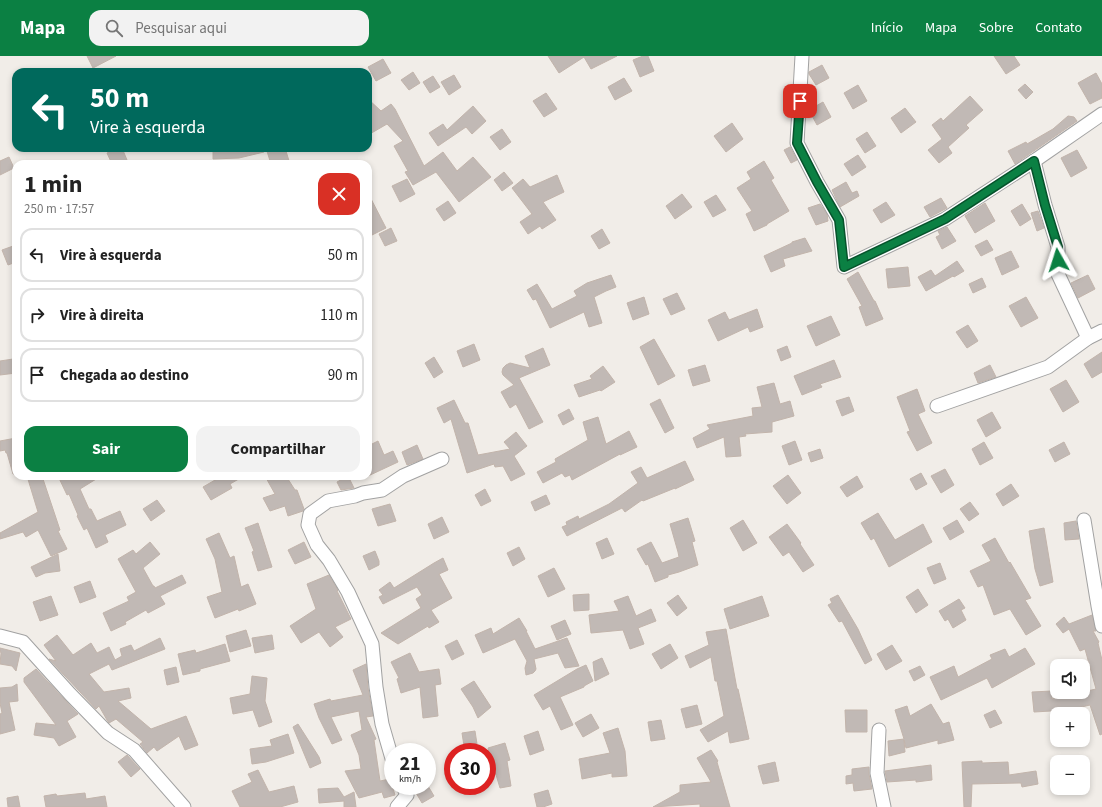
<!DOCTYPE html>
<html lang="pt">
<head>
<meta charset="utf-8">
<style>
	body { margin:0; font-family:"Source Sans 3",sans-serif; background:#f2f2f2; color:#222; height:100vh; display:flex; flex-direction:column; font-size:15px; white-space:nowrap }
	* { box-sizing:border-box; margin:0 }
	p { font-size:13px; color:#767676 }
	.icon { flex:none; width:22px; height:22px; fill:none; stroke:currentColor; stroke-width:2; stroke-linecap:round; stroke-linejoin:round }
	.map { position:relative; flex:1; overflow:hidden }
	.panel { position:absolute; left:12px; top:104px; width:360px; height:320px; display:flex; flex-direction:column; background:#fff; border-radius:12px; box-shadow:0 2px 6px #0003 }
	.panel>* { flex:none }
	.hud { position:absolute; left:12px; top:12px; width:360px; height:84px; border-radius:12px; box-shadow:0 2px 6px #0003; background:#00695c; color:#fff; overflow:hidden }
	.controls { position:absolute; left:1050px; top:603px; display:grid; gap:8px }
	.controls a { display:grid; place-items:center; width:40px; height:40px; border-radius:8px; background:#fff; box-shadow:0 2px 6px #0003; font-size:20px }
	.speed { position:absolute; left:384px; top:687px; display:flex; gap:8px; font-size:20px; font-weight:700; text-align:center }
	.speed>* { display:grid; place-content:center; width:52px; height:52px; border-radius:50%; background:#fff; box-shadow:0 2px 6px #0003; line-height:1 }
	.speed small { font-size:10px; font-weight:400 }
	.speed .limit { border:6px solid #d22; background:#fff; color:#111 }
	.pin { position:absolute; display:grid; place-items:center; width:34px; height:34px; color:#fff; margin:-17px; border-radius:8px; box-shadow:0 2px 6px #0006 }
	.me { position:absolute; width:44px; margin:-22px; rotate:354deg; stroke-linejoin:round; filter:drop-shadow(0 0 3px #0008) }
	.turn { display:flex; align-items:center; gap:14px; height:84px; padding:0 12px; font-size:18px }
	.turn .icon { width:52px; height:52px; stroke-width:2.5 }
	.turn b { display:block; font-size:28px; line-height:34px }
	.round { display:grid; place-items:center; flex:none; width:42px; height:42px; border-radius:12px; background:#f2f2f2 }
	.head { display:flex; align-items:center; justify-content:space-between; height:68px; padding:0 12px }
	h1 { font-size:24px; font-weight:700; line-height:30px }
	.button { display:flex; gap:8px; margin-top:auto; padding:8px 12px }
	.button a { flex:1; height:46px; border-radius:12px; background:#0b8043; color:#fff; font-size:16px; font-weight:700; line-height:46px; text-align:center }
	.button a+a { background:#f2f2f2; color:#222 }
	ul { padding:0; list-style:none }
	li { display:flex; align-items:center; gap:12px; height:54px; margin:0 8px 6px; padding:0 4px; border:2px solid #e0e0e0; border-radius:12px }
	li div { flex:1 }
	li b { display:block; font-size:15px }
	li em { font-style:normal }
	header { display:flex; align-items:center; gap:24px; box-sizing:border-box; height:56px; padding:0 20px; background:#0b8043; color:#fff }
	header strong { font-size:19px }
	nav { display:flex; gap:22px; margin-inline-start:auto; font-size:14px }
	.search { width:280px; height:36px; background:#f2f2f2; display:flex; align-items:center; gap:10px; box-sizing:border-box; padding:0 14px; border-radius:12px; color:#767676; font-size:15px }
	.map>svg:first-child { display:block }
	.building { fill:#c1b9b5; stroke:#c2b4ab }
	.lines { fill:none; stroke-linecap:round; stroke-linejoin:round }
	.minor-casing { stroke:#a2a2a2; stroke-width:15 }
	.minor { stroke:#fff; stroke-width:13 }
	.route-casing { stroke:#07532c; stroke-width:10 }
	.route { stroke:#0b8043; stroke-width:7 }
</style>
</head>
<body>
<header>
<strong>Mapa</strong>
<div class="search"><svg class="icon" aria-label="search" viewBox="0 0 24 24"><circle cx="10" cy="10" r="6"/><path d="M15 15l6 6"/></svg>Pesquisar aqui</div>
<nav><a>Início</a><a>Mapa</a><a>Sobre</a><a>Contato</a></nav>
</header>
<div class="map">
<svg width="1102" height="751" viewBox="0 0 1102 751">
	<rect width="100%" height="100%" fill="#f1ede8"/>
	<g class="building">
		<path d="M 87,0 L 116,0 L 93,12 Z"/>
		<path d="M 548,0 L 617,0 L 591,13 L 584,1 L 559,17 Z"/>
		<path d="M 643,0 L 648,0 L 654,15 L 640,21 L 633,4 Z"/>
		<path d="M 994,0 L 1014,0 L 1020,9 L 1006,18 Z"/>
		<path d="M 383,3 L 391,17 L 376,25 L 368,11 Z"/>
		<path d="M 822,9 L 829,22 L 816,29 L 809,18 L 809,16 Z"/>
		<path d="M 413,16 L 420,27 L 409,34 L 401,24 Z"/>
		<path d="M 1096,17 L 1102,28 L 1102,42 L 1090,48 L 1078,27 Z"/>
		<path d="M 454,19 L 461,31 L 449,39 L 441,26 Z"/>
		<path d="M 433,20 L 440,31 L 430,37 L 423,26 Z"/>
		<path d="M 624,22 L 632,35 L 615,44 L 608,31 Z"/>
		<path d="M 1025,28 L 1033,36 L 1026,43 L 1018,34 Z"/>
		<path d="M 858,29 L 867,45 L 853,53 L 844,37 Z"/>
		<path d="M 546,37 L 557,53 L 544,61 L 533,45 Z"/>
		<path d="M 970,40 L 983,54 L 966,69 L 969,72 L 948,91 L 952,97 L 939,107 L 928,94 L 942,83 L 932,69 L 941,62 L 943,65 Z"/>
		<path d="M 368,43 L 381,55 L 391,48 L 395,53 L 424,110 L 443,96 L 457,115 L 473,101 L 491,121 L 459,146 L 436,116 L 413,129 L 405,116 L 408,115 L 394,90 L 403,85 L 387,68 L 368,79 Z"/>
		<path d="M 823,46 L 831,61 L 817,69 L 809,54 Z"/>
		<path d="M 473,50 L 486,65 L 472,78 L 466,71 L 438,90 L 429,77 L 443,68 L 447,74 Z"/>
		<path d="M 905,52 L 916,66 L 901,77 L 891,62 Z"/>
		<path d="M 1068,60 L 1074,61 L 1077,65 L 1015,108 L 1008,95 L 1026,86 L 1027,88 L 1053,73 Z"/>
		<path d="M 732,67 L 743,83 L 726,96 L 714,80 Z"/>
		<path d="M 502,73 L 511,86 L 500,94 L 490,81 Z"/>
		<path d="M 867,76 L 876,90 L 865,97 L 856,83 Z"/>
		<path d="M 790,91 L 797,104 L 791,107 L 784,94 Z"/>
		<path d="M 118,92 L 122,92 L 127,104 L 118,108 L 112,108 L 107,97 Z"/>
		<path d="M 213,92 L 263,92 L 264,96 L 239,102 L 213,103 Z"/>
		<path d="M 266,92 L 285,92 L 290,108 L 271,108 Z"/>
		<path d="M 1077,94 L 1087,112 L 1071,121 L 1061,102 Z"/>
		<path d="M 858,99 L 866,111 L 852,120 L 844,108 Z"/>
		<path d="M 9,101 L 14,112 L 0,119 L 0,105 Z"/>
		<path d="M 764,105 L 774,122 L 771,124 L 789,155 L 767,168 L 767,169 L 754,175 L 746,158 L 752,155 L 737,132 L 751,123 L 747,116 Z"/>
		<path d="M 504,116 L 513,127 L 502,135 L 494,124 Z"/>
		<path d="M 557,119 L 564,136 L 543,146 L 556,164 L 542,173 L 540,170 L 528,178 L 520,166 L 532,158 L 512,132 L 523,123 L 530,131 Z"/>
		<path d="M 407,123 L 415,138 L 400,146 L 392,130 Z"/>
		<path d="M 846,126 L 852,137 L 857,135 L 859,140 L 840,151 L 832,134 Z"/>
		<path d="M 368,137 L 386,172 L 368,181 Z"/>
		<path d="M 682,138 L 692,151 L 675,163 L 666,150 Z"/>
		<path d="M 716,139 L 726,154 L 713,161 L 704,146 Z"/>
		<path d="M 941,142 L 947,152 L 930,161 L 924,151 Z"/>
		<path d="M 448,145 L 456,157 L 444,165 L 436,153 Z"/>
		<path d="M 886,146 L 895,159 L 881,167 L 873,154 Z"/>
		<path d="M 985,147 L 995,165 L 975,177 L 965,160 Z"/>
		<path d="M 820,148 L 827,158 L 828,165 L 816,169 L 808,152 Z"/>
		<path d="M 1022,148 L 1031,163 L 1020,170 L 1011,155 Z"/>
		<path d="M 1038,155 L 1044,172 L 1037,175 L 1031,157 Z"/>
		<path d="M 947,171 L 956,185 L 942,193 L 936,181 L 940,179 L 938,175 Z"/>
		<path d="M 391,172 L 397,185 L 385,190 L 379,178 Z"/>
		<path d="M 602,173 L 610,187 L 599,193 L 591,180 Z"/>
		<path d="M 805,182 L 812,195 L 783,203 L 785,210 L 771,216 L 764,200 L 792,187 L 792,186 Z"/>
		<path d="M 987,184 L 993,194 L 981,200 L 975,190 Z"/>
		<path d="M 16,189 L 16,206 L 8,209 L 2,194 Z"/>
		<path d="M 1011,195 L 1019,211 L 1002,219 L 995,202 Z"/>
		<path d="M 957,205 L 964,215 L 954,221 L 953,220 L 926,235 L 918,221 L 931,214 L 935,220 Z"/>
		<path d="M 908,211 L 910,230 L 888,232 L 886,213 Z"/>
		<path d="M 858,216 L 874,245 L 875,245 L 883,263 L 866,270 L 859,251 L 862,250 L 847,223 Z"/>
		<path d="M 611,219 L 616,231 L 606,235 L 594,241 L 602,267 L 589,271 L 584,256 L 550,272 L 536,243 L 533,244 L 527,234 L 537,228 L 552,253 L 577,240 L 574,235 L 587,227 Z"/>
		<path d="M 1088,219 L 1095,233 L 1078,242 L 1071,227 Z"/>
		<path d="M 982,222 L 986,231 L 973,237 L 969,228 Z"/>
		<path d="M 677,237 L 685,253 L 671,259 L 663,243 Z"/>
		<path d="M 644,241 L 649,258 L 633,264 L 627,247 Z"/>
		<path d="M 1026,241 L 1038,262 L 1021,271 L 1009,250 Z"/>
		<path d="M 757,253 L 763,271 L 750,276 L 748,271 L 718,285 L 708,264 L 725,256 L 729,264 Z"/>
		<path d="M 831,260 L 840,279 L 816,290 L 807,270 Z"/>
		<path d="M 968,269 L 978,285 L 967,292 L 956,276 Z"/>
		<path d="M 654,283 L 675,320 L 658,329 L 640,291 Z"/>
		<path d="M 474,288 L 480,304 L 463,311 L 457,295 Z"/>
		<path d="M 787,290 L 791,301 L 781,305 L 777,294 Z"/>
		<path d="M 543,292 L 550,309 L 519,322 L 543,366 L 529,373 L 516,348 L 510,352 L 501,336 L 514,329 L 503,319 L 502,316 L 503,312 L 506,309 L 510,307 L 530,312 L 525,300 Z"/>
		<path d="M 1102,296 L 1102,316 L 1092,322 L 1084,308 Z"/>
		<path d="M 434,301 L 443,316 L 434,322 L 425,307 Z"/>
		<path d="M 13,303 L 16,317 L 0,319 L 0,305 Z"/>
		<path d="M 834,304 L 841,321 L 820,328 L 822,331 L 802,339 L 794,320 Z"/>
		<path d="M 705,309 L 710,325 L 693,330 L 688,314 Z"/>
		<path d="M 990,309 L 996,321 L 978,327 L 974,317 Z"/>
		<path d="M 603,310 L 615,326 L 601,335 L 600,334 L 579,341 L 574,329 L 592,323 L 590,320 Z"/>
		<path d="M 1066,324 L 1079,346 L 1063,356 L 1050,333 Z"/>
		<path d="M 774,327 L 780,348 L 790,345 L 794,360 L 772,366 L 772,376 L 745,378 L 746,380 L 739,381 L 741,400 L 726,401 L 724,381 L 697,392 L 693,382 L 710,373 L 707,369 L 753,360 L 752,352 L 762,351 L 757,331 Z"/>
		<path d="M 917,333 L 925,355 L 918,358 L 932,387 L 917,395 L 907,376 L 910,375 L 897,341 Z"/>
		<path d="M 849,341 L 854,355 L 842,360 L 836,345 Z"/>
		<path d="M 660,343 L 674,372 L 665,377 L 650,348 Z"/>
		<path d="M 454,344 L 465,367 L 468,367 L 478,399 L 510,393 L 504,386 L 516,376 L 527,390 L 514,400 L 525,418 L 511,425 L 503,410 L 495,411 L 494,408 L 467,417 L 451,363 L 444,367 L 437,352 Z"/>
		<path d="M 569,353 L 574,363 L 563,369 L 558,359 Z"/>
		<path d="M 992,356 L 1001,372 L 986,381 L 977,364 Z"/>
		<path d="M 598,361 L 606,388 L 629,375 L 637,391 L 620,399 L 620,398 L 572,424 L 570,419 L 565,421 L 562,417 L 543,427 L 537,416 L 556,406 L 555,403 L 588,384 L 583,366 Z"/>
		<path d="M 16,382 L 16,418 L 13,418 L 7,397 L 6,397 L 5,394 L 0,395 L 0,385 Z"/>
		<path d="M 378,385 L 384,399 L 393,395 L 398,406 L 368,420 L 368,390 Z"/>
		<path d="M 795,385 L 802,404 L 789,409 L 782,390 Z"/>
		<path d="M 984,386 L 993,402 L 980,409 L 972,393 Z"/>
		<path d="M 1064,386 L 1070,398 L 1055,406 L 1049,394 Z"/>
		<path d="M 417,389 L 423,403 L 407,409 L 402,396 Z"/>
		<path d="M 820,393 L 823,402 L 811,406 L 808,397 Z"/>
		<path d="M 685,405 L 694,424 L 675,433 L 675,432 L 643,445 L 642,444 L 625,456 L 622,452 L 567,480 L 562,471 L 567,469 L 566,466 L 578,460 L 579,463 L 609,448 L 638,427 L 631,416 L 641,411 L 647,422 Z"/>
		<path d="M 945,413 L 954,429 L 941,437 L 931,420 Z"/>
		<path d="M 921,417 L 927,428 L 916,434 L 910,423 Z"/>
		<path d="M 788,419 L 801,437 L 787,448 L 773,430 Z"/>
		<path d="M 27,420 L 42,420 L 60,474 L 58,475 L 67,493 L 51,500 L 38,474 L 26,481 L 23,476 L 0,483 L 0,477 L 38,456 Z"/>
		<path d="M 58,420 L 101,420 L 80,433 L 89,453 L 91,453 L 97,465 L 120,455 L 126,469 L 105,479 L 108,486 L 96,492 L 87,472 L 84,474 L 77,460 L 78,459 L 69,438 L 67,439 Z"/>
		<path d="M 222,420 L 244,420 L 230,428 L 232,432 L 211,444 L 203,431 Z"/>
		<path d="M 265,420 L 286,420 L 295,434 L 297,434 L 304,453 L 303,455 L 288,460 L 285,450 L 270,455 L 263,442 L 275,438 Z"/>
		<path d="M 348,420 L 354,432 L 341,434 L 337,426 Z"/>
		<path d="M 857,420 L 863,431 L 847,441 L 840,431 Z"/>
		<path d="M 1011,428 L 1019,440 L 1003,450 L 996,438 Z"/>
		<path d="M 485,433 L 491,445 L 481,450 L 475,439 Z"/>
		<path d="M 546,439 L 550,448 L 535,455 L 531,446 Z"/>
		<path d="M 157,444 L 165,455 L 151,465 L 143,453 Z"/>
		<path d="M 970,446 L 979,458 L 969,465 L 960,453 Z"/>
		<path d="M 390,448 L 396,465 L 378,470 L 372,453 Z"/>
		<path d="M 878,457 L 895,484 L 923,468 L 932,486 L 889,511 L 874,482 L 871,484 L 861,467 Z"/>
		<path d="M 442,461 L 449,476 L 434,483 L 428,468 Z"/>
		<path d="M 688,462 L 695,485 L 692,486 L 698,509 L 679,516 L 668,519 L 668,521 L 655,526 L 648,508 L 646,509 L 637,493 L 651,486 L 662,507 L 679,501 L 678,496 L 670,468 Z"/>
		<path d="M 743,464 L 757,487 L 743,495 L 730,472 Z"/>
		<path d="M 957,464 L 964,476 L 950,484 L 943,472 Z"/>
		<path d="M 1076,465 L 1079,483 L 1065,484 L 1064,467 Z"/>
		<path d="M 258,467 L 272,511 L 258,515 L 252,496 L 254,495 L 245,472 Z"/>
		<path d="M 787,468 L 801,487 L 800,488 L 814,509 L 803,516 L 789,496 L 783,500 L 769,481 Z"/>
		<path d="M 1044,472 L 1053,526 L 1040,530 L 1035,513 L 1029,475 Z"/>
		<path d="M 219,477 L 230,502 L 234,500 L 241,531 L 248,528 L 256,548 L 239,555 L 238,553 L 215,562 L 207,541 L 222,536 L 215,503 L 206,483 Z"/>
		<path d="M 607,482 L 614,498 L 602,503 L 596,487 Z"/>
		<path d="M 995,482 L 1009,507 L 1010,506 L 1031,542 L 1025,544 L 1041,570 L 1026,579 L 1010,553 L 994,559 L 983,529 L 978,531 L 970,515 L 991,505 L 982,489 Z"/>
		<path d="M 150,486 L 160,498 L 143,512 L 153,530 L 154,530 L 155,532 L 182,519 L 186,527 L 160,540 L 165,548 L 148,557 L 146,554 L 125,566 L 126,568 L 111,575 L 103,557 L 129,545 L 127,541 L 136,536 L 118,503 L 133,494 L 136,498 Z"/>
		<path d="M 304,486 L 311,501 L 295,508 L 288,494 Z"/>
		<path d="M 519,491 L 525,503 L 513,510 L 507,497 Z"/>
		<path d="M 375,495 L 379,505 L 379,509 L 369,514 L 363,500 Z"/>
		<path d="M 58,498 L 60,515 L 45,517 L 36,521 L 31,511 Z"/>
		<path d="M 443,502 L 448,514 L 439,518 L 452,542 L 431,554 L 439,566 L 429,572 L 428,570 L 398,588 L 381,577 L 421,552 L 416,543 L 422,539 L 417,531 L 383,548 L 379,541 L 383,539 L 379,534 L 390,526 L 394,532 L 434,507 Z"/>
		<path d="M 940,507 L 946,523 L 934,528 L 927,512 Z"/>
		<path d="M 554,512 L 565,533 L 548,541 L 538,520 Z"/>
		<path d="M 329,519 L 338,534 L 337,535 L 351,563 L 335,571 L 343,581 L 330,591 L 319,576 L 301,587 L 290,570 L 316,553 L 307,528 Z"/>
		<path d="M 90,525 L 96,541 L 80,547 L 74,531 Z"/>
		<path d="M 918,533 L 928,549 L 916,557 L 906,541 Z"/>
		<path d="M 589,538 L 589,554 L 574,555 L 573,539 Z"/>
		<path d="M 678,539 L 687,552 L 677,560 L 667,547 Z"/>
		<path d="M 838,539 L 858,573 L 872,604 L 865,608 L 842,565 L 839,566 L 828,549 L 832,547 L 830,543 Z"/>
		<path d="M 51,540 L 58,559 L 40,565 L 33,546 Z"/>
		<path d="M 628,540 L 636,560 L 651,553 L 656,565 L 638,572 L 644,588 L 630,593 L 623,574 L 591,577 L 589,559 L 619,555 L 614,545 Z"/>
		<path d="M 762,540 L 769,560 L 730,573 L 724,553 Z"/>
		<path d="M 959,543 L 965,552 L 961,554 L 966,564 L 953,572 L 948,563 L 945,565 L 939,555 Z"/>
		<path d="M 1092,559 L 1096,575 L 1093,575 L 1099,586 L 1098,587 L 1102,604 L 1102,678 L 1100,679 L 1090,649 L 1069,654 L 1068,654 L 1034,656 L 1032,636 L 1052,635 L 1052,643 L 1096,633 L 1085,593 L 1080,595 L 1069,573 L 1063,577 L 1056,568 L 1064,561 L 1069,568 Z"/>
		<path d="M 519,562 L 527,575 L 526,575 L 535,593 L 567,582 L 579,610 L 565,612 L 558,597 L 534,603 L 536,613 L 535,615 L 533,617 L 526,619 L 525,612 L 527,605 L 515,583 L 483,597 L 475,579 L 491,572 L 493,578 Z"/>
		<path d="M 565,564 L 571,578 L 557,584 L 551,570 Z"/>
		<path d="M 726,573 L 737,633 L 738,633 L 749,683 L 730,687 L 728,675 L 708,686 L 700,674 L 724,660 L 717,625 L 715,625 L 711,601 L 690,612 L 685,600 L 709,589 L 706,576 Z"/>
		<path d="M 246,574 L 251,590 L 230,596 L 226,580 Z"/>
		<path d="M 57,579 L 73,599 L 91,587 L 97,597 L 109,591 L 115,604 L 122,600 L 120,593 L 131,589 L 134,595 L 160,582 L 165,593 L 112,614 L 109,608 L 89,618 L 104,636 L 129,632 L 131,642 L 118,645 L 151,673 L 186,660 L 198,689 L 185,694 L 179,680 L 157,695 L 154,691 L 147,697 L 140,688 L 143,686 L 116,663 L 109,667 L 107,664 L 99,650 L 96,653 L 49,603 L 56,605 L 44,589 Z"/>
		<path d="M 272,579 L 274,593 L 255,597 L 252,582 Z"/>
		<path d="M 457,584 L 464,598 L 452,604 L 445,590 Z"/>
		<path d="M 225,588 L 230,605 L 200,613 L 200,615 L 183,619 L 178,598 L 195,594 L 196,597 Z"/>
		<path d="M 670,588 L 678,602 L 661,613 L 652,598 Z"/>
		<path d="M 892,589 L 902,605 L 886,614 L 877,598 Z"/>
		<path d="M 0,592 L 20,597 L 16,615 L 12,610 L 0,608 L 1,597 L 0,595 Z"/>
		<path d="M 1025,592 L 1035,608 L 992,632 L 987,622 L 941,644 L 930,621 L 954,610 L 958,621 L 992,603 L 990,599 L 1005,593 L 1009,601 Z"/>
		<path d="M 410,597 L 419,616 L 439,613 L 441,628 L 435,629 L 438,660 L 423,662 L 420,631 L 401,637 L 397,623 L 399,622 L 391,606 Z"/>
		<path d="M 602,602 L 609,618 L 595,625 L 593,606 Z"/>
		<path d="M 366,608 L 368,632 L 373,660 L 366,661 L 376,683 L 374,684 L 380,725 L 390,723 L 395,739 L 384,742 L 382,736 L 359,742 L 345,715 L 361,713 L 359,699 L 351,679 L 362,674 L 359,655 L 331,661 L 342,684 L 332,688 L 319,662 L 314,648 L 330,643 L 331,645 L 363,639 L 353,614 Z"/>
		<path d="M 586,609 L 593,625 L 584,630 L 584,631 L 560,641 L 573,669 L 561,674 L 550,650 L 543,654 L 534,639 L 577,613 Z"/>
		<path d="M 920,610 L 925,619 L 914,625 L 909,615 Z"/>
		<path d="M 176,611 L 179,626 L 167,629 L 164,614 Z"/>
		<path d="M 36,613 L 78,658 L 67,665 L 76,681 L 59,690 L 54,682 L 34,679 L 36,667 L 56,669 L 24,626 L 24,622 Z"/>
		<path d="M 252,620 L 267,622 L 265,645 L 272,666 L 259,671 L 253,654 L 233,658 L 230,642 L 250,638 Z"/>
		<path d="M 474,625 L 491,651 L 478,662 L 473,651 L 461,633 Z"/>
		<path d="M 17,628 L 18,645 L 9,646 L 15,674 L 0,678 L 0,658 L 2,657 L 0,647 L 0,632 L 12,631 Z"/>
		<path d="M 931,648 L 943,668 L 949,666 L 954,684 L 938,688 L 938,684 L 906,692 L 904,684 L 905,696 L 889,700 L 888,685 L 904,683 L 895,654 L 907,650 L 910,660 Z"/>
		<path d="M 697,649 L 702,668 L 686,672 L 681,653 Z"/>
		<path d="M 845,654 L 867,654 L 867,676 L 846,676 Z"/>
		<path d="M 995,654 L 1002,667 L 990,672 L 984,659 Z"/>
		<path d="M 591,658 L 599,672 L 583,681 L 575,667 Z"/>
		<path d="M 661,664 L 665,683 L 651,685 L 648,666 Z"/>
		<path d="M 298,668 L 319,701 L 321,707 L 310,712 L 293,671 Z"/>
		<path d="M 618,672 L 625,695 L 627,720 L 612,721 L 612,717 L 582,723 L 579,703 L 610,697 L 603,677 Z"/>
		<path d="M 475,675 L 477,688 L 464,690 L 462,677 Z"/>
		<path d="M 538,675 L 544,694 L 530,699 L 524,680 Z"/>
		<path d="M 288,678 L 294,697 L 266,706 L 252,708 L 250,693 L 272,690 L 270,684 Z"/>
		<path d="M 505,687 L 510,704 L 507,705 L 511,730 L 500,732 L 488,692 Z"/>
		<path d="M 711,694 L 718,705 L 717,706 L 730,751 L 700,751 L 700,748 L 653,751 L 680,736 L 680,729 L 711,726 L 697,702 Z"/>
		<path d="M 127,699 L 140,713 L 131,721 L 118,706 Z"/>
		<path d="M 982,705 L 982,707 L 1008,706 L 1009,719 L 1036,715 L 1038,728 L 1022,731 L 1021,727 L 972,728 L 971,751 L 964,751 L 962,706 Z"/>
		<path d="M 775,706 L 779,725 L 763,728 L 758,710 Z"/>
		<path d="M 931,709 L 932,724 L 916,726 L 916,724 L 887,726 L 885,715 Z"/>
		<path d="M 869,711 L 869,718 L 872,733 L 854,735 L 853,727 L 846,728 L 846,720 L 852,719 L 852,713 Z"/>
		<path d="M 258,714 L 269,736 L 294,730 L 298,746 L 280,751 L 240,751 L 232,735 L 252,726 L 248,718 Z"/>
		<path d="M 412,730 L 428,730 L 434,740 L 422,747 Z"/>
		<path d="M 338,732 L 344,741 L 354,736 L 356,751 L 344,751 L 344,745 L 319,747 L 318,733 Z"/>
		<path d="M 548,734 L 552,748 L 543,751 L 537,751 L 534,738 Z"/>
		<path d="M 85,737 L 86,743 L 105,740 L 107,751 L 46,751 L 44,740 L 56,738 L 57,740 Z"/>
		<path d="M 18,740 L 20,751 L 8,751 L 7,742 Z"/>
	</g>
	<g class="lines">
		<g class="minor-casing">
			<g id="minor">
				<path d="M 802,0 L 797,87 L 817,126 L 839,164 L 844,211 L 945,163 L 1037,103 L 1102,58"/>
				<path d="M 1034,105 L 1045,149 L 1058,191 L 1058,218 L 1088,282"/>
				<path d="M 937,350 L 1048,311 L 1088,282 L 1102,275"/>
				<path d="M 1084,464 L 1098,550 L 1102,570"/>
				<path d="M 0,580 L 23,586 L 70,638 L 108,677 L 134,694 L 184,751"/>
				<path d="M 879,674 L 877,717 L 884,751"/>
				<path d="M 393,706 L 382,668 L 376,631 L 372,588 L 348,536 L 329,504 L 317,489 L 308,469 L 310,458 L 328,445 L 355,440 L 363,437 L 382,434 L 403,420 L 442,403"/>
				<path d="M 397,751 L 407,739 L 403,730"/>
			</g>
		</g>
		<use href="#minor" class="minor"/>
	</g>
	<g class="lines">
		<g class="route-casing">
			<path id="route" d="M 800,45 L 797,87 L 817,126 L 839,164 L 844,211 L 945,163 L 1034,105 L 1045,149 L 1058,191 L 1058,204"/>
		</g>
		<use href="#route" class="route"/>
	</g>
</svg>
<div class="controls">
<a><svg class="icon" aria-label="sound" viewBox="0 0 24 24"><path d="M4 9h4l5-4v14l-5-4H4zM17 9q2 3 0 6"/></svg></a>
<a>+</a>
<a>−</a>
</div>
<div class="speed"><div>21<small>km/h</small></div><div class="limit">30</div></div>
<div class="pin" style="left:800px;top:45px;background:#d93025"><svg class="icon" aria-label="arrive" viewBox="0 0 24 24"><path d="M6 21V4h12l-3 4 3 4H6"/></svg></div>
<svg class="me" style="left:1058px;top:204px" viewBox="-20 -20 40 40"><path d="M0-17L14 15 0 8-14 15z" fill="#0b8043" stroke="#fff" stroke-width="4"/></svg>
<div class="hud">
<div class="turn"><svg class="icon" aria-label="left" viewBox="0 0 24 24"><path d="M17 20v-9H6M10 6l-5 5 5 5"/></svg><div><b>50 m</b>Vire à esquerda</div></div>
</div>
<section class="panel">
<div class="head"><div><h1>1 min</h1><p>250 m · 17:57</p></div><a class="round" style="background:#d93025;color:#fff"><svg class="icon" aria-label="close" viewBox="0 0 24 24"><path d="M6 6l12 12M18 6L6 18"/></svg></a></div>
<ul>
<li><svg class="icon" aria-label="left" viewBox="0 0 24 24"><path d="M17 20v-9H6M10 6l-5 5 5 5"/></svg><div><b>Vire à esquerda</b></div><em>50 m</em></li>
<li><svg class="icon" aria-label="right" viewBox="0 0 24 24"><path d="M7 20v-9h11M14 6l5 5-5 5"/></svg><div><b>Vire à direita</b></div><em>110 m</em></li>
<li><svg class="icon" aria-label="arrive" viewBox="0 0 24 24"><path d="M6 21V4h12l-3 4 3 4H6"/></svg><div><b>Chegada ao destino</b></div><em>90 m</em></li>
</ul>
<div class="button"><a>Sair</a><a>Compartilhar</a></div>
</section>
</div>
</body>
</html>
